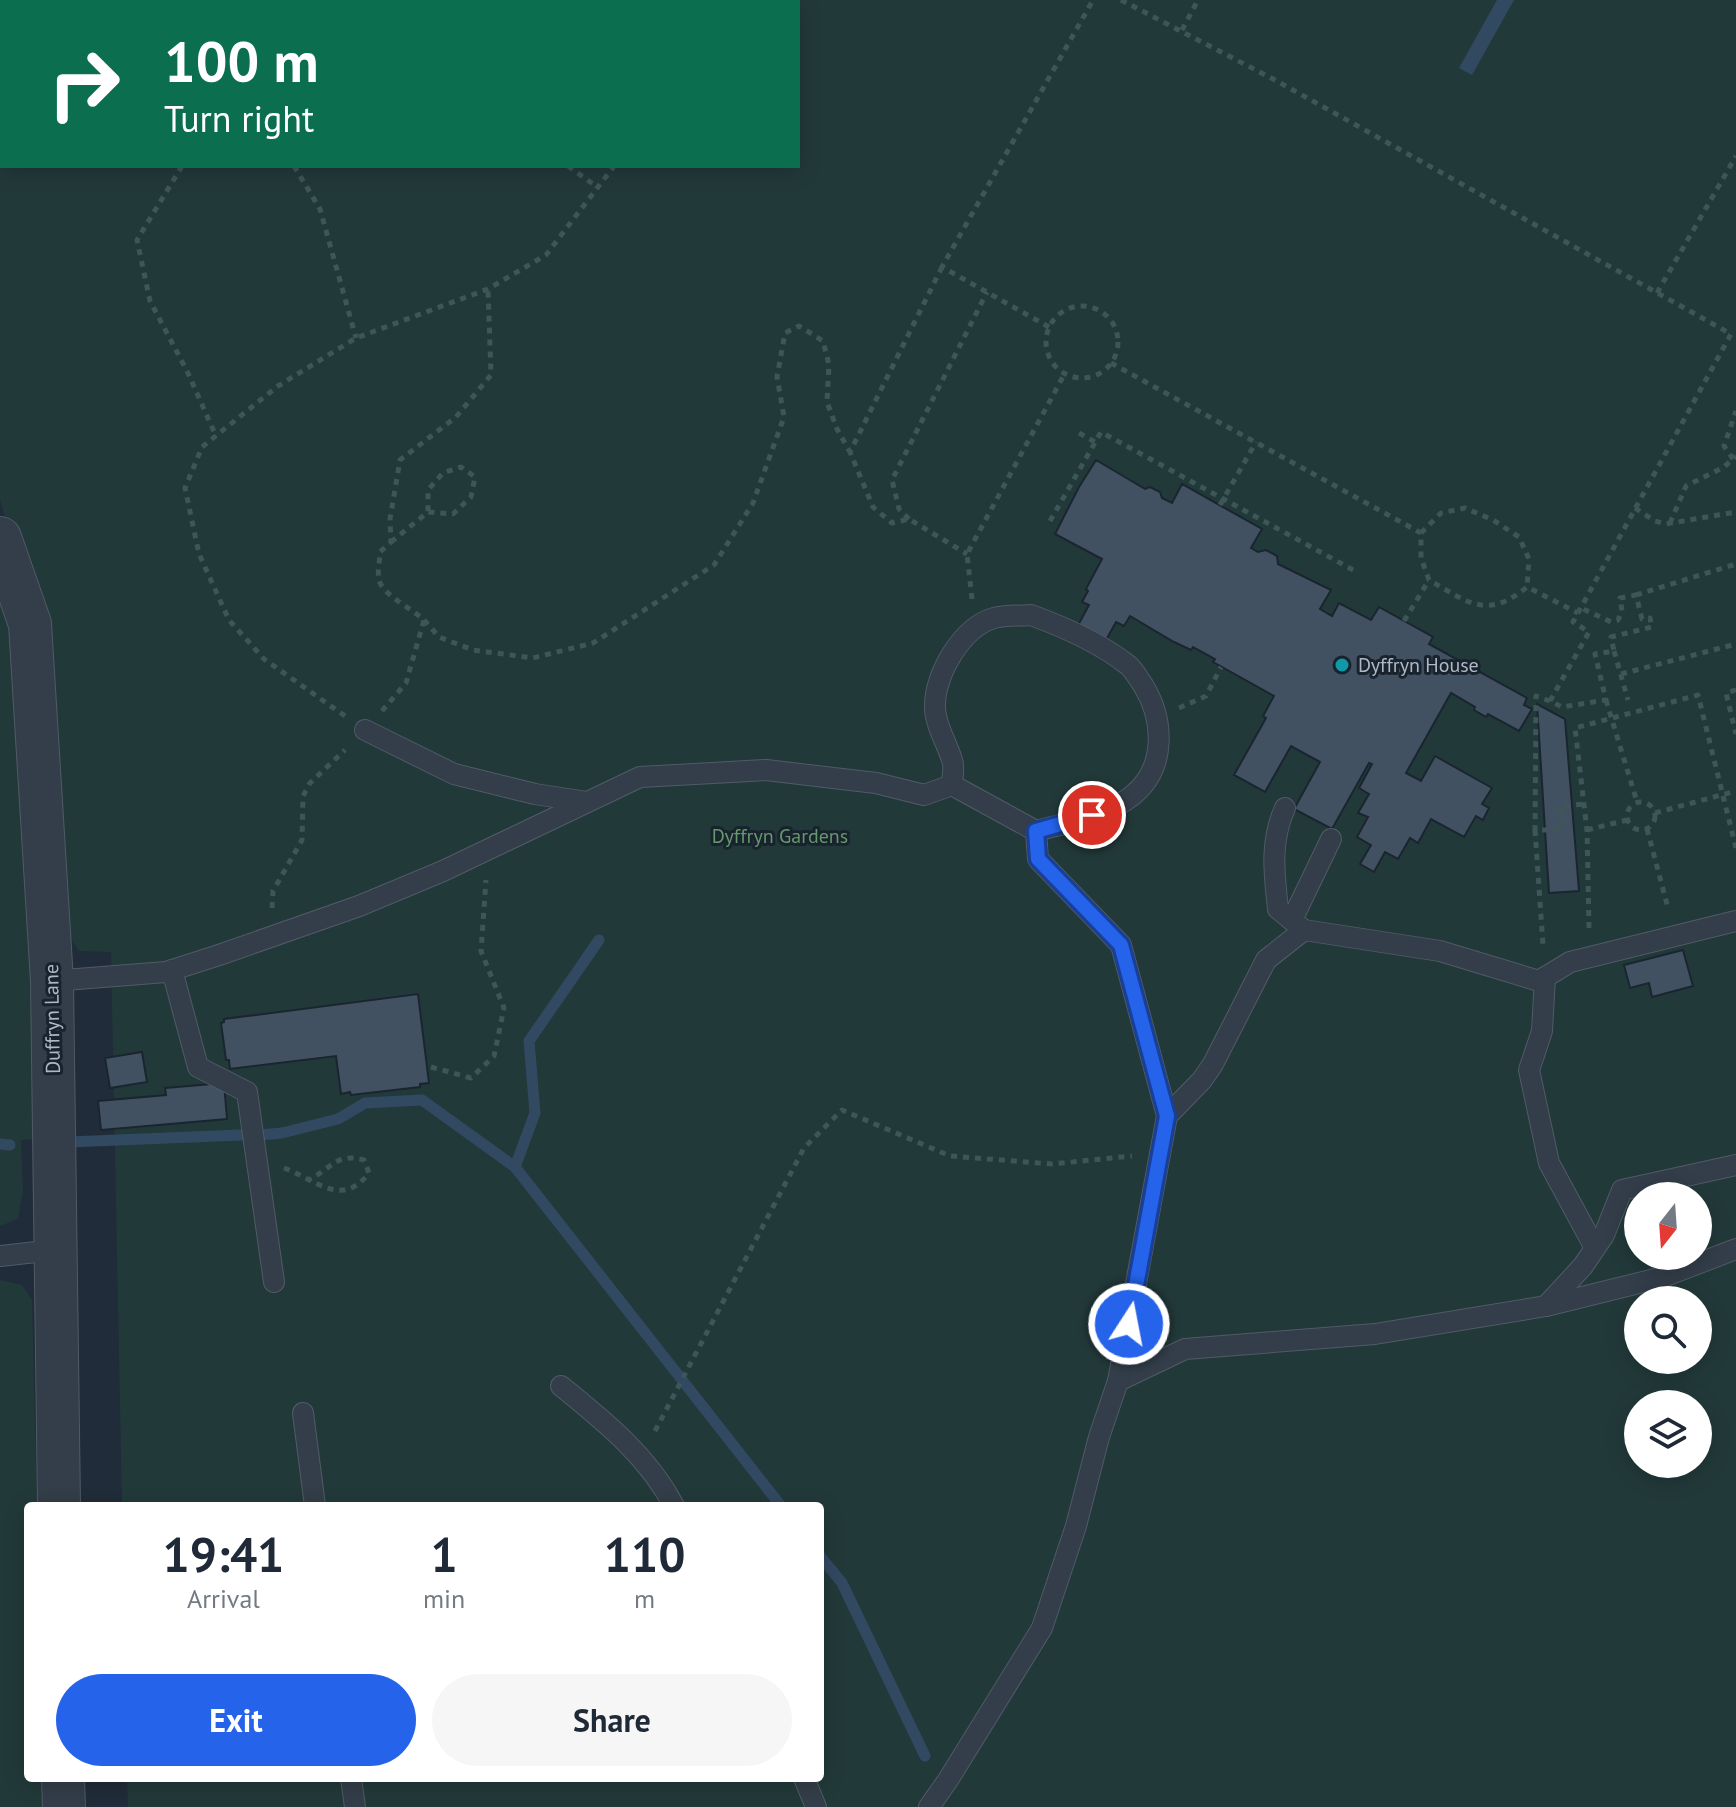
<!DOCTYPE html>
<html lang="en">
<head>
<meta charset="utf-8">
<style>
	body { margin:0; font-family:"PT Sans",sans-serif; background:#f6f6f7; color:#1f2937; height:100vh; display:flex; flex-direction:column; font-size:30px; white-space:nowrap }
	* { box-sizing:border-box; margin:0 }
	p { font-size:26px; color:#747a83 }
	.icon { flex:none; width:44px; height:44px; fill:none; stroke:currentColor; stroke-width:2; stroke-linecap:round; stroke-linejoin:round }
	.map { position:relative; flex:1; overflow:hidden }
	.drawer { position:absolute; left:24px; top:1502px; width:800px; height:280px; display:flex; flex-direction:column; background:#fff; border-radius:8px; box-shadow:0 4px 20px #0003 }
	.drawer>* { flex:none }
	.banner { position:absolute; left:0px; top:0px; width:800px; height:168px; box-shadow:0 4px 20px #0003; background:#0b6e4f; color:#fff; overflow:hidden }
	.needle { width:52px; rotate:197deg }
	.controls { position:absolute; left:1624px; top:1182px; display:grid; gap:16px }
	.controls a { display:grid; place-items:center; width:88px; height:88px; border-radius:50%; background:#fff; box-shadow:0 4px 20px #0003; font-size:40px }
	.pin { position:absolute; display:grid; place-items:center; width:68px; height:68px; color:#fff; margin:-34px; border:4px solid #fff; border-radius:50%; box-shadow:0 2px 8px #0007 }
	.me { position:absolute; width:88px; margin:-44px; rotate:11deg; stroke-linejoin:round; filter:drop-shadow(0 0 6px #0008) }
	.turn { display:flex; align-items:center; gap:28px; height:168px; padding:0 32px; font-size:36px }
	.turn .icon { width:104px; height:104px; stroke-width:2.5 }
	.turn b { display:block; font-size:56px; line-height:68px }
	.eta { display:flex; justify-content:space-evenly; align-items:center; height:136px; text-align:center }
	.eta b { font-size:48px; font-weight:700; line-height:56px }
	.cta { display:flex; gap:16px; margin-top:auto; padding:16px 32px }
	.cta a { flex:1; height:92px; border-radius:48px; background:#2563eb; color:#fff; font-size:32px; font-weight:700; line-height:92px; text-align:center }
	.cta a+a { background:#f6f6f7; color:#1f2937 }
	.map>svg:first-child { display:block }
	.green { fill:#22393a; fill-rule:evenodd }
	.water { fill:#324962 }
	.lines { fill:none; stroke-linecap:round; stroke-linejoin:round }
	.stream { stroke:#324962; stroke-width:11 }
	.building { fill:#425161; stroke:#1b2530; stroke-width:2 }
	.lane-casing { stroke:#515b67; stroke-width:22 }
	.street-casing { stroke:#515b67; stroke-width:44 }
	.path { stroke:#3f5658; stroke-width:5; stroke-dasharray:6 6; stroke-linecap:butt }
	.lane { stroke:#333e4a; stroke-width:20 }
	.street { stroke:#333e4a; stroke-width:42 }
	.route-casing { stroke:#184099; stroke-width:20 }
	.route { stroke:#2563eb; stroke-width:14 }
	.culture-dot { fill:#0f9aa8; stroke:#19232e; stroke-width:3 }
	.labels { text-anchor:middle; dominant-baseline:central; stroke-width:6; stroke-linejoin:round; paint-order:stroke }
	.poi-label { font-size:20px; fill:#aeb8c6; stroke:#19232e; text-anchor:start }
	.park-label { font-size:20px; fill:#64986d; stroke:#19232e }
	.street-label { font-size:20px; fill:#aeb8c6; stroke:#19232e }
</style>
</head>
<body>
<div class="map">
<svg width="1736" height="1807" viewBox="0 0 1736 1807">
	<rect width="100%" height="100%" fill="#202c39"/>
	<g class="green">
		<path d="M 0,0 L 1736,0 L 1736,1807 L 128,1807 L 127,1778 L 820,1778 L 820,1506 L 122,1506 L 111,952 L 79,951 L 68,934 L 42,645 L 0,500 ZM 2,2 L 798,2 L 798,166 L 2,166 ZM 1638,1196 L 1698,1196 L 1698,1256 L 1638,1256 ZM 1638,1300 L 1698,1300 L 1698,1360 L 1638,1360 ZM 1638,1404 L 1698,1404 L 1698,1464 L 1638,1464 Z"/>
		<path d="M 0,555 L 24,670 L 37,1139 L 21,1140 L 23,1191 L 18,1219 L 0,1226 Z"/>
		<path d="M 0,1280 L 22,1285 L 32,1300 L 37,1506 L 28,1506 L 28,1778 L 45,1778 L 46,1807 L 0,1807 Z"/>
	</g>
	<path class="water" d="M 1497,0 L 1514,0 L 1472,75 L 1459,68 Z"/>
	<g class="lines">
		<g class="stream">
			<path d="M 599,940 L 529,1041 L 535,1113 L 515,1167 L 781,1506"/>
			<path d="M 259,1135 L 282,1133 L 338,1119 L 365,1103 L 422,1100 L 515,1167"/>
			<path d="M 69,1142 L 241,1135"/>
			<path d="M 0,1144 L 10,1145"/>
			<path d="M 820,1556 L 842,1583 L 925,1756"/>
		</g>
	</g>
	<g class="building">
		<path d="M 1096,460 L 1145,489 L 1150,487 L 1160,492 L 1162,498 L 1172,503 L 1182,484 L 1262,529 L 1251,548 L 1258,552 L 1266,550 L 1277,556 L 1278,564 L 1331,590 L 1320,609 L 1332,616 L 1339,603 L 1371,620 L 1379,607 L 1433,637 L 1429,644 L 1527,698 L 1524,705 L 1532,709 L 1519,731 L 1488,714 L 1486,717 L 1474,710 L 1475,707 L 1451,693 L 1406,773 L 1421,781 L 1435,756 L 1492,788 L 1482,804 L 1489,808 L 1483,820 L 1476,816 L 1464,837 L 1431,819 L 1418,843 L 1410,838 L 1398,859 L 1385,852 L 1374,872 L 1360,864 L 1371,845 L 1357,837 L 1368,817 L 1358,813 L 1369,794 L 1359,788 L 1372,764 L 1369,763 L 1332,829 L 1294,809 L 1320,762 L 1291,746 L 1265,792 L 1234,775 L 1266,718 L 1263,716 L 1274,696 L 1213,662 L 1215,659 L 1193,647 L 1191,650 L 1174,642 L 1130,616 L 1124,626 L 1116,622 L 1105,642 L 1077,627 L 1089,605 L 1082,602 L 1088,591 L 1086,589 L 1102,559 L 1055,534 L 1079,487 Z"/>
		<path d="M 1537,704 L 1565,719 L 1579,891 L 1549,893 Z"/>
		<path d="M 1683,950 L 1693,986 L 1652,997 L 1649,983 L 1630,988 L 1624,965 Z"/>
		<path d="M 418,994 L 429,1083 L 420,1084 L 420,1087 L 351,1095 L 350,1092 L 341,1094 L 336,1056 L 230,1069 L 229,1060 L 226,1060 L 221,1023 L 224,1022 L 224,1019 Z"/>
		<path d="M 142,1052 L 147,1082 L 110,1088 L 105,1058 Z"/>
		<path d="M 224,1083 L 227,1119 L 101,1130 L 98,1101 L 166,1095 L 165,1088 Z"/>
	</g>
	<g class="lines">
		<g class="lane-casing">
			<g id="lane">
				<path d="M 1031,615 C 1064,627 1100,643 1128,665 C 1134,670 1138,678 1143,685 C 1164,719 1167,767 1133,795 C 1106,817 1069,822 1036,831 L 952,785 C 952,777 955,767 952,760 C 947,743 935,725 935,707 C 934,675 962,627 994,618 C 1005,615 1019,616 1031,615 Z"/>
				<path d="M 365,730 L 454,774 L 535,794 L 587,802"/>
				<path d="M 1285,808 C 1270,841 1274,873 1278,909 L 1304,930"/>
				<path d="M 1292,920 L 1331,839"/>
				<path d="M 172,970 L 198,1067 L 247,1092 L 274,1282"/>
				<path d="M 1545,977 L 1542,1031 L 1529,1070 L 1549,1163 L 1595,1248"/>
				<path d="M 52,981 L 166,972 L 219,955 L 359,906 L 443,871 L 640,777 L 766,770 L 876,783 L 924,795 L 952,785"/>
				<path d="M 1167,1116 L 1202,1080 L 1213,1064 L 1266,960 L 1304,930 L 1440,951 L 1539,981 L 1570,962 L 1736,921"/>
				<path d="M 0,1256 L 54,1250"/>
				<path d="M 1546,1306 L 1583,1266 L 1604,1235 L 1622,1190 L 1736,1165"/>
				<path d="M 1118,1381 L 1185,1349 L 1375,1334 L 1546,1306 L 1663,1277 L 1736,1249"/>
				<path d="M 561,1386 C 604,1421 648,1456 674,1506"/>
				<path d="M 303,1413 L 315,1506"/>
				<path d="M 351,1778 L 355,1807"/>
				<path d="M 804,1778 L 816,1807"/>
				<path d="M 929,1807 L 948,1780 L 1042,1628 L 1076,1526 L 1099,1437 L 1118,1381 L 1167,1116 L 1121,945 L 1038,859 L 1036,831"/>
			</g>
		</g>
		<g class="street-casing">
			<g id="street">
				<path d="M 0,538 L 30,624 L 52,981 L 59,1506"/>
				<path d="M 63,1778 L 64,1807"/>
			</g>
		</g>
		<g class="path">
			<path d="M 426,0 L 427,2"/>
			<path d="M 735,0 L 736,2"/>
			<path d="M 1121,0 L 1275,80 L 1731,334 L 1573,622 L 1589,632 L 1550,701 L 1562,707 L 1606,700 L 1595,654 L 1614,651 L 1611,637 L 1652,627 L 1650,618 L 1642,619 L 1636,595 L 1620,598 L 1622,611 L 1618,620 L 1611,622 L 1581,608"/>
			<path d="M 304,2 L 306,0"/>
			<path d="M 757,2 L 759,0"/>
			<path d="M 1182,30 L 1198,0"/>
			<path d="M 182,166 L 137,240 L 150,301 L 187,371 L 216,436"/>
			<path d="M 294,166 L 320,209 L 356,338"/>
			<path d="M 568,166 L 597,187"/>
			<path d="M 942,267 L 850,452 L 873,507 L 892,523 L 909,519 L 967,554"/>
			<path d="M 1657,293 L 1736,156"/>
			<circle cx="1082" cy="342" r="36"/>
			<path d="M 1049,327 L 942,267 L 1093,0"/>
			<path d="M 1111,363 L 1421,533 L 1421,558 L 1429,580 C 1469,603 1487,620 1527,587 L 1578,613"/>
			<path d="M 1079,433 L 1095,442"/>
			<path d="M 1733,459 L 1724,446 L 1736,411"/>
			<path d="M 1220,505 L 1256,442"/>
			<path d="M 1635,508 L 1655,521 L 1666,524 L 1736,512"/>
			<path d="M 909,519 L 899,509 L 892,480 L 987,292"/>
			<path d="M 1050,521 L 1101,432 L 1355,571"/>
			<path d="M 1670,523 L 1686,486 L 1724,467 L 1736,456"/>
			<path d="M 1421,533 L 1441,513 L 1465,508 L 1493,520 L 1519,537 L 1529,559 L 1527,587"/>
			<path d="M 391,542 L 428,512 L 453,514 L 471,497 L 475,477 L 461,467 L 443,473 L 428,490 L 428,512"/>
			<path d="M 1636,595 L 1736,564"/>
			<path d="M 972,599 L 967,554 L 1065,373"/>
			<path d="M 424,620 L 439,637 L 473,650 L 533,658 L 593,643 L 714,565 L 753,503 L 784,417 L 777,377 L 785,333 L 799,326 L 823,341 L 829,365 L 827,402 L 837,429 L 850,452"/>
			<path d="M 1404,621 L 1429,580"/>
			<path d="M 1614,651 L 1628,700"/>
			<path d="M 1621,674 L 1736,644"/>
			<path d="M 1736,690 L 1726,693 L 1736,734"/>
			<path d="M 1606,700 L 1637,802"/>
			<path d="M 1550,701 L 1536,696 L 1535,830 L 1562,830 L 1560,806 L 1584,804"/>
			<path d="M 1179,708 L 1206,696 L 1221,667"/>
			<path d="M 382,711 L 406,683 L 424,620 C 411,608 383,595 379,580 C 377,572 380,560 380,552 L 391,542 L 390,519 L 400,460 L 456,417 L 491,375 L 488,289"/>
			<path d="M 345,716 L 264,659 L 229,620 L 199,554 L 185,488 L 202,447 L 278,386 L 356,338 L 488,289 L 546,255 L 614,166"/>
			<circle cx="1641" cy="816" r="14"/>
			<path d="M 1655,813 L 1736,791"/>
			<path d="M 1647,829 L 1668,908"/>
			<path d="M 1535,830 L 1543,945"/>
			<path d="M 1587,830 L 1627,820"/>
			<path d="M 272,908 L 273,891 L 302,840 L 303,796 L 310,783 L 345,750"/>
			<path d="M 1589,928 L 1587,830 L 1575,728 L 1698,695 L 1736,848"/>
			<path d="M 431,1067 L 471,1078 L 494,1056 L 504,1008 L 481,951 L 486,880"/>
			<path d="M 284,1168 C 315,1179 341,1209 369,1173 L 364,1160 C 335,1152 331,1170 308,1180"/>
			<path d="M 655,1431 L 804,1148 L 842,1110 L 950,1156 L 1052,1164 L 1132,1156"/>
		</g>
		<use href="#lane" class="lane"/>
		<use href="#street" class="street"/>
	</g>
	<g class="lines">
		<g class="route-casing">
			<path id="route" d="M 1092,815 L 1036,831 L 1038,859 L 1121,945 L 1167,1116 L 1129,1324"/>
		</g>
		<use href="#route" class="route"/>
	</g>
	<circle class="culture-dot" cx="1342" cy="665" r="8"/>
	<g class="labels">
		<g class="poi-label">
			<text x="1358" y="665">Dyffryn House</text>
		</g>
		<g class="park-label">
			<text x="780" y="836">Dyffryn Gardens</text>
		</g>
		<g class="street-label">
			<text transform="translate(52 1019) rotate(-91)">Duffryn Lane</text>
		</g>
	</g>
</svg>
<div class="controls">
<a><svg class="needle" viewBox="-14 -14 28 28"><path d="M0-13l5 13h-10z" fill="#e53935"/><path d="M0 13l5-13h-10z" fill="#747a83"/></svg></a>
<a><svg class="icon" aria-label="search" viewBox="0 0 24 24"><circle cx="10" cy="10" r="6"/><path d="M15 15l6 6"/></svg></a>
<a><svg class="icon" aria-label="layers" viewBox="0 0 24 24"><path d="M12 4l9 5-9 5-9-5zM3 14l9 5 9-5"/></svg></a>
</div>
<div class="pin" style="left:1092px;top:815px;background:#d93025"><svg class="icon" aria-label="arrive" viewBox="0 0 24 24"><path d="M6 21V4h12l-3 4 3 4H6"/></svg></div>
<svg class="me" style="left:1129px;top:1324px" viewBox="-20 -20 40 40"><circle r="17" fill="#2563eb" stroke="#fff" stroke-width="3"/><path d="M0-11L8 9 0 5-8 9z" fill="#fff"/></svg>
<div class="banner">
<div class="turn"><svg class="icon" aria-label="right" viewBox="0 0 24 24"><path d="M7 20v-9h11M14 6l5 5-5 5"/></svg><div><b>100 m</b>Turn right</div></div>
</div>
<section class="drawer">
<div class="eta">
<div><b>19:41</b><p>Arrival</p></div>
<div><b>1</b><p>min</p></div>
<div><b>110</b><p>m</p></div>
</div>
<div class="cta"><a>Exit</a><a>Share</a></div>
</section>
</div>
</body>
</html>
